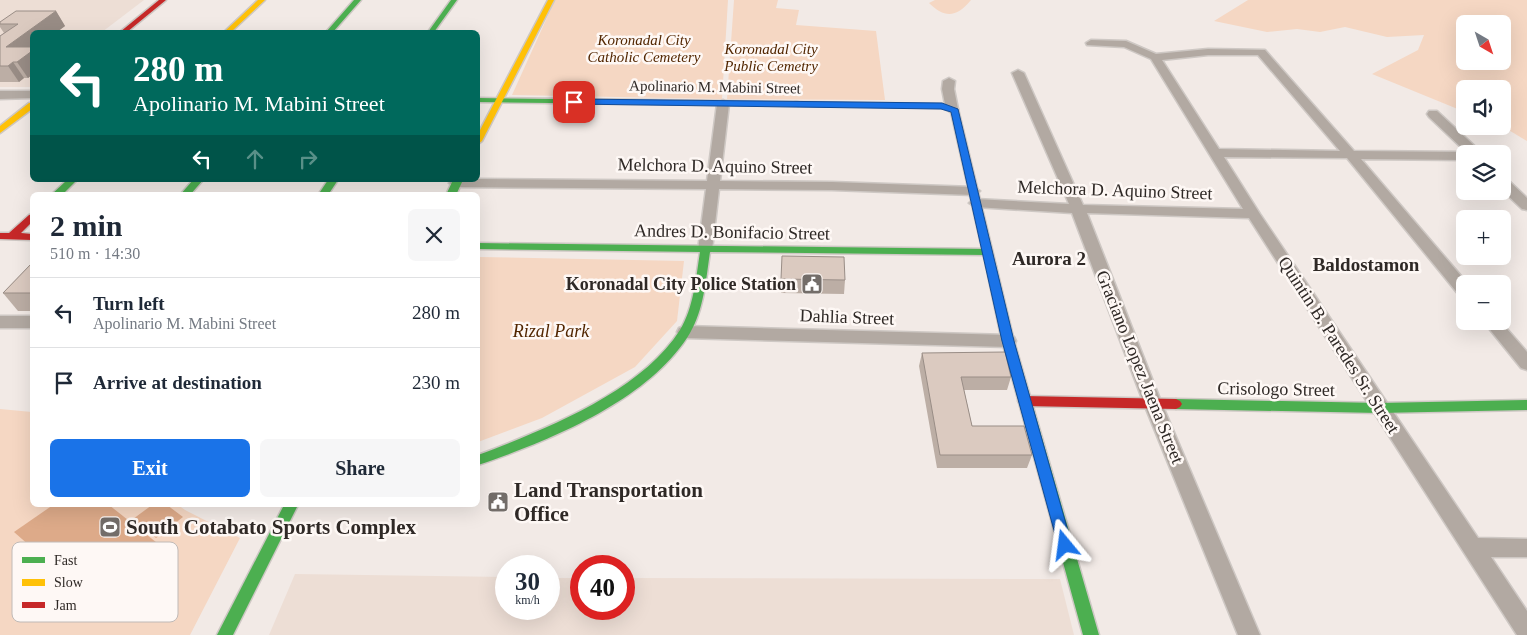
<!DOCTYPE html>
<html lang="en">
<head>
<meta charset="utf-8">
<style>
	body { margin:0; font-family:Georgia,serif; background:#f6f6f7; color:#1f2937; height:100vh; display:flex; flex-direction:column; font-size:19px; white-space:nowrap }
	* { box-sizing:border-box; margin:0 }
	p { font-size:16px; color:#747a83 }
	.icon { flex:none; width:28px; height:28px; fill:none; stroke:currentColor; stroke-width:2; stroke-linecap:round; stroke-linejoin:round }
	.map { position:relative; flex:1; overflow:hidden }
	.sheet { position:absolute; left:30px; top:192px; width:450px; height:315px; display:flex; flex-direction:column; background:#fff; border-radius:8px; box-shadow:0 5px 20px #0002 }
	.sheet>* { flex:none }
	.hud { position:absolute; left:30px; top:30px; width:450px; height:152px; border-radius:8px; box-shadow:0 5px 20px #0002; background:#00695c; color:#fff; overflow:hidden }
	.needle { width:32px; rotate:141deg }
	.fabs { position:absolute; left:1456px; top:15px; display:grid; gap:10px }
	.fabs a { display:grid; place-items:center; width:55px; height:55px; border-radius:8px; background:#fff; box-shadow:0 5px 20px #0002; font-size:25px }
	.speed { position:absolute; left:495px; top:555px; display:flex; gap:10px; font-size:25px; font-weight:700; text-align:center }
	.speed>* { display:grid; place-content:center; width:65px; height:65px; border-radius:50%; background:#fff; box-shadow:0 5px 20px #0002; line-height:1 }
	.speed small { font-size:12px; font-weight:400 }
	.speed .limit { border:8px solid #d22; background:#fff; color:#111 }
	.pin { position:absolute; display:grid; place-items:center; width:42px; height:42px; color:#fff; margin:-21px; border-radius:10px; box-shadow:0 2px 8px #0006 }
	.me { position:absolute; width:55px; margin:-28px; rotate:344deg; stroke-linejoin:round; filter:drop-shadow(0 0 4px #0008) }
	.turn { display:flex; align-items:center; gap:18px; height:105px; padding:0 20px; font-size:22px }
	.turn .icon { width:65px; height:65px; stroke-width:2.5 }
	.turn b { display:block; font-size:35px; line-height:42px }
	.lanes { display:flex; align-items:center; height:48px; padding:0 20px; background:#0003; justify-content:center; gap:25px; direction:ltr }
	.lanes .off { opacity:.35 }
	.round { display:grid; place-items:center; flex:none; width:52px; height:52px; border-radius:8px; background:#f6f6f7 }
	.summary { display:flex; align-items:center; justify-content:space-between; height:85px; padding:0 20px }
	h1 { font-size:30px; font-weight:600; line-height:38px }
	.button { display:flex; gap:10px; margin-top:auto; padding:10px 20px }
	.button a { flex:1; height:58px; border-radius:8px; background:#1a73e8; color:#fff; font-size:20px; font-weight:600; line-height:58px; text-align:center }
	.button a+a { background:#f6f6f7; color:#1f2937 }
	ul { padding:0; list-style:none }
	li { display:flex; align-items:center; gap:15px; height:70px; padding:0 20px; border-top:1px solid #e0e1e3 }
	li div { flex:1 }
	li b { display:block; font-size:19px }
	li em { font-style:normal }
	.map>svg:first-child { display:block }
	.built { fill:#edded5 }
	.green { fill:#f5d7c3; fill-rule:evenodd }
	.water { fill:#ddaa89 }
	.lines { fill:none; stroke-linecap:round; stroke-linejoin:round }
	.street-casing { stroke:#cec8c4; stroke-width:3 }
	.fast-casing { stroke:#cec8c4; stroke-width:3 }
	.slow-casing { stroke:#cec8c4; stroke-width:3 }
	.jam-casing { stroke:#cec8c4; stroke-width:3 }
	.street { fill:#b2a9a2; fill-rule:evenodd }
	.fast { fill:#4caf50; fill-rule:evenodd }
	.slow { fill:#ffc107; fill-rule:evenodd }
	.jam { fill:#c62828; fill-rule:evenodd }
	.wall { fill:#bcaea5 }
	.shaded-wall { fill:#998d86 }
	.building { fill:#dbcac0; stroke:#998d86 }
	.route { fill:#1a73e8; stroke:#114b97 }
	.labels { text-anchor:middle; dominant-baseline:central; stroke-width:5; stroke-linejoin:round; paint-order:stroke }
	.far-park-label { font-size:15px; font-style:italic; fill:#522600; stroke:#fef8f5 }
	.far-street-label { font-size:15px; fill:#2f2926; stroke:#fef8f5 }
	.street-label { font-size:18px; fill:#2f2926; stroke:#fef8f5 }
	.poi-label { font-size:18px; font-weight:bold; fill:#2f2926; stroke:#fef8f5; text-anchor:end }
	.park-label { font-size:18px; font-style:italic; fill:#522600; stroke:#fef8f5 }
	.neighbourhood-label { font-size:19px; font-weight:bold; fill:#2f2926; stroke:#fef8f5 }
	.near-poi-label { font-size:21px; font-weight:bold; fill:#2f2926; stroke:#fef8f5; text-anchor:start }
	.key { fill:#fef8f5; stroke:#c0bab7; stroke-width:1 }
	.key-label { font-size:14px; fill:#2f2926 }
</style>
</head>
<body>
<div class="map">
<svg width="1527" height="635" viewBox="0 0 1527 635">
	<rect width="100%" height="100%" fill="#f2eae6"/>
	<g class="built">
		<path d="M 0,0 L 144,0 L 102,32 L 32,32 L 32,87 L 0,87 Z"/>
		<path d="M 295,574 L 506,577 L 506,609 L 549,609 L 549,578 L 581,578 L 581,609 L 624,609 L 624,578 L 1060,579 L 1074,635 L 269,635 Z"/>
	</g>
	<g class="green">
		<path d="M 555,0 L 728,0 L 722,99 L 512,95 Z"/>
		<path d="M 734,0 L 778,0 L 776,8 L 799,10 L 796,25 L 876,31 L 885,100 L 727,99 Z"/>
		<path d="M 935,0 L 971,0 C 957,17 945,19 929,3 Z"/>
		<path d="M 1248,0 L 1527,0 L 1527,141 L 1502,126 L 1502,89 L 1465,89 L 1465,112 L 1372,74 L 1418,50 L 1424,35 L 1387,37 L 1345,27 L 1320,32 L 1297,29 L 1267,32 L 1214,21 ZM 1465,24 L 1502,24 L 1502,61 L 1465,61 Z"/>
		<path d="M 478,257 L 684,261 L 677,321 L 635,367 L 542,418 L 478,442 Z"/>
		<path d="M 0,409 L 32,412 L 32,505 L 178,505 L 185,510 L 240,538 L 190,635 L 0,635 Z"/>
	</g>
	<g class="water">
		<path d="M 53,505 L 109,505 L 166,550 L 97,605 L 14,532 Z"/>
		<path d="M 152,505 L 167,505 L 183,517 L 156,538 L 133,519 Z"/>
	</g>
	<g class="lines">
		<g class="street-casing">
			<g id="street">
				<path d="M 1091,40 L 1126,41 L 1156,54 L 1208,49 L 1265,50 L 1354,151 L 1466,152 L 1429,117 L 1427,114 L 1429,111 L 1437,111 L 1480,151 L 1481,154 L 1465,154 L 1465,160 L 1361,159 L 1468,284 L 1465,284 L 1465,296 L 1459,295 L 1347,158 L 1224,157 L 1260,214 L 1478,538 L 1527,539 L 1527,557 L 1491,557 L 1527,611 L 1527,635 L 1517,635 L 1249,218 L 1087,213 L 1162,404 L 1260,635 L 1238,635 L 1144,404 L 1072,213 L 976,207 L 969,203 L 976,199 L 1069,204 L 1012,73 L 1018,70 L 1024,73 L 1083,205 L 1243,209 L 1151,59 L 1124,47 L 1087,45 L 1086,43 ZM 1208,55 L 1258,55 L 1340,151 L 1219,149 L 1162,60 Z"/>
				<path d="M 949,78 L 955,81 L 954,89 L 958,109 L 952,113 L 946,109 L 942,89 L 943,81 Z"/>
				<path d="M 0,91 L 32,91 L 32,98 L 0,99 Z"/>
				<path d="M 723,100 L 729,104 L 720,181 L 832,182 L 973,187 L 980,191 L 973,195 L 832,190 L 719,189 L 712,250 L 710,253 L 700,253 L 698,250 L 706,189 L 456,187 L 449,183 L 452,180 L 478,179 L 707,181 L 717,104 Z"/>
				<path d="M 1502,178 L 1507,179 L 1527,198 L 1527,210 L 1522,209 L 1502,190 Z"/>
				<rect x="0" y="316" width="32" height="12"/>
				<path d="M 1483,321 L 1500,321 L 1527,352 L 1527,370 L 1521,368 Z"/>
				<path d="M 685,326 L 1008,335 L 1014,337 L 1016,341 L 1014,345 L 1008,347 L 685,338 L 679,336 L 677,332 L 679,328 Z"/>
			</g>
		</g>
		<g class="fast-casing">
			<g id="fast">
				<path d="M 354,0 L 361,0 L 333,32 L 326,32 Z"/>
				<path d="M 451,0 L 457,0 L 434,32 L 428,32 Z"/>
				<path d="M 478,98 L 798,102 L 802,104 L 798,106 L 478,102 Z"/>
				<path d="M 67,180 L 77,180 L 62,195 L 51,195 Z"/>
				<path d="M 193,180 L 203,180 L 190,195 L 180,195 Z"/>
				<path d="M 328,180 L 338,180 L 328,195 L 318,195 Z"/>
				<path d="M 453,180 L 463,180 L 456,195 L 446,195 Z"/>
				<path d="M 478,243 L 986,249 L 991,252 L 986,255 L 710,252 C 706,279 704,309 690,333 C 650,400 549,441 478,465 L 478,455 C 544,430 641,392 680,330 C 694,307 696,277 700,252 L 478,249 Z"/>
				<path d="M 991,263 L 996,266 L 1014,341 L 1099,635 L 1083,635 L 1002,341 L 986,266 Z"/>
				<path d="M 1176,399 L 1379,403 L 1527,400 L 1527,410 L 1379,413 L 1176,409 L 1172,407 L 1170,404 L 1172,401 Z"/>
				<path d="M 284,505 L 298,505 L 233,635 L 217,635 Z"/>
			</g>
		</g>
		<g class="slow-casing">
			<g id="slow">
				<path d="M 258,0 L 265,0 L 231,32 L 224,32 Z"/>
				<path d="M 548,0 L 554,0 L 482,141 L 478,144 L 478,134 Z"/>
				<path d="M 795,102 L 943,104 L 958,109 L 996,266 L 995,268 L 987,268 L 986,266 L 951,112 L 942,108 L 798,106 L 794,104 Z"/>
				<path d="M 29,103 L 32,103 L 32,109 L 0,133 L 0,126 Z"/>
			</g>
		</g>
		<g class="jam-casing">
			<g id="jam">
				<path d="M 159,0 L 166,0 L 127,32 L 120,32 Z"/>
				<path d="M 32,214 L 32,222 L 21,233 L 32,234 L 32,240 L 0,239 L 0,233 L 9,233 L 29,215 Z"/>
				<path d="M 1024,396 L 1176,399 L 1180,401 L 1182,404 L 1180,407 L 1176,409 L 1024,406 L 1020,404 L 1018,401 L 1020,398 Z"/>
			</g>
		</g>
		<use href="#street" class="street"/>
		<use href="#fast" class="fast"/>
		<use href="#slow" class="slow"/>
		<use href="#jam" class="jam"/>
	</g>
	<g class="wall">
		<path d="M 56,11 L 65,26 L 57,32 L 32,32 L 32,75 L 28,78 L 24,78 L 19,82 L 0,82 L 0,36 L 4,33 L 0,27 L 0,22 Z"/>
		<path d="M 32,263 L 32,311 L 18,311 L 3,293 Z"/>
		<path d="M 781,279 L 845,280 L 844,294 L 781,293 Z"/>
		<path d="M 922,353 L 1011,377 L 1007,390 L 964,390 L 972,426 L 1032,455 L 1027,468 L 937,468 L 919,366 Z"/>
	</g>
	<g class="shaded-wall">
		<path d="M 56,11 L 65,26 L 57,32 L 32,32 L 32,50 L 6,47 Z"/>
		<path d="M 32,51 L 32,75 L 28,78 L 17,62 Z"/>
		<path d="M 13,62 L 24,78 L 19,82 L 8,66 Z"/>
	</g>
	<g class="building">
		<path d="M 16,11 L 56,11 L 6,47 L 32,47 L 32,51 L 17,62 L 13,62 L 8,66 L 0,66 L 0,36 L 18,24 L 0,24 L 0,22 Z"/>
		<path d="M 782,256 L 844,257 L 845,280 L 781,279 Z"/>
		<path d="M 32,263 L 32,293 L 3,293 Z"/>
		<path d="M 1005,352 L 1011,377 L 961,377 L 972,426 L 1024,426 L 1032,455 L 940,455 L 922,353 Z"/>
	</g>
	<path class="route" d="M 574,99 L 942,103 L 958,109 L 1014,341 L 1072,545 L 1070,550 L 1065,551 L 1060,550 L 1058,545 L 1002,341 L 951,112 L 941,109 L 571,104 L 570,102 Z"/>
	<defs>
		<g id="civic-square" transform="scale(1.125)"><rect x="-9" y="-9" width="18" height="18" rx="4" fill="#736d69" stroke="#fef8f5"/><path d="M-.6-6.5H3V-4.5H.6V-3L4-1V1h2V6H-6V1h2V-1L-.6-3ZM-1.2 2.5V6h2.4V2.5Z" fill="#fff"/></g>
		<g id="stadium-square" transform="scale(1.125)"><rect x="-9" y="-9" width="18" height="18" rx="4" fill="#736d69" stroke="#fef8f5"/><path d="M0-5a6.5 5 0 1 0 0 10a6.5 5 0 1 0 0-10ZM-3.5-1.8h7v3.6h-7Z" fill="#fff"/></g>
	</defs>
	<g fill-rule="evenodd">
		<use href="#civic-square" x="812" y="284"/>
		<use href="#civic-square" x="498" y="502"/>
		<use href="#stadium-square" x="110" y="527"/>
	</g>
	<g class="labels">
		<g class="far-park-label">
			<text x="644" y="40">Koronadal City<tspan x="644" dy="17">Catholic Cemetery</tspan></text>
			<text x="771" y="49">Koronadal City<tspan x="771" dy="17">Public Cemetry</tspan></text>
		</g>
		<g class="far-street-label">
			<text transform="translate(715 87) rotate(1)">Apolinario M. Mabini Street</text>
		</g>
		<g class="street-label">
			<text transform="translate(715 166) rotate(1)">Melchora D. Aquino Street</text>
			<text transform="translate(1115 190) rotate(2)">Melchora D. Aquino Street</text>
			<text transform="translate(732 232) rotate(1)">Andres D. Bonifacio Street</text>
			<text transform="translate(847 317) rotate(2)">Dahlia Street</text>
			<text transform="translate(1339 345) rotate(57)">Quintin B. Paredes Sr. Street</text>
			<text transform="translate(1140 367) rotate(68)">Graciano Lopez Jaena Street</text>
			<text transform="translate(1276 389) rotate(1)">Crisologo Street</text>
		</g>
		<g class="poi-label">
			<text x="796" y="284">Koronadal City Police Station</text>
		</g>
		<g class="park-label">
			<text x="551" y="331">Rizal Park</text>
		</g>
		<g class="neighbourhood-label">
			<text x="1049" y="258">Aurora 2</text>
			<text x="1366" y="264">Baldostamon</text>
		</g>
		<g class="near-poi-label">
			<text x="514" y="490">Land Transportation<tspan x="514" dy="24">Office</tspan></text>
			<text x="126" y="527">South Cotabato Sports Complex</text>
		</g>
	</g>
	<rect x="12" y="542" width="166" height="80" rx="8" class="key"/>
	<rect x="22" y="557" width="23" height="6" fill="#4caf50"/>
	<rect x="22" y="579" width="23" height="7" fill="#ffc107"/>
	<rect x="22" y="602" width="23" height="6" fill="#c62828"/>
	<g class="key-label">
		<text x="54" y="565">Fast</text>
		<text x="54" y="587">Slow</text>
		<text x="54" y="610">Jam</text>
	</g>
</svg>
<div class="fabs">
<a><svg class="needle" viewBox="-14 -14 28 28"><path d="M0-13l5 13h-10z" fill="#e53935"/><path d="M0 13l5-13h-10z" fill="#747a83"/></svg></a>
<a><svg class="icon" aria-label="sound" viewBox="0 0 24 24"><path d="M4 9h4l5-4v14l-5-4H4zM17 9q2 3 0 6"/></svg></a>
<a><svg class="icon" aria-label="layers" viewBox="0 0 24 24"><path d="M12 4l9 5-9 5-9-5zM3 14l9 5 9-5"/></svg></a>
<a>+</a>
<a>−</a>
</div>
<div class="speed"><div>30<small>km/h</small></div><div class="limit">40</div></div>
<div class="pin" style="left:574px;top:102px;background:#d93025"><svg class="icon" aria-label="arrive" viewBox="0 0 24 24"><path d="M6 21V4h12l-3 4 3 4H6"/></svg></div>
<svg class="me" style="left:1065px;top:545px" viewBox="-20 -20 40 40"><path d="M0-17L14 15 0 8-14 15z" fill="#1a73e8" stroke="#fff" stroke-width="4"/></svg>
<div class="hud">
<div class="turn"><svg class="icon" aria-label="left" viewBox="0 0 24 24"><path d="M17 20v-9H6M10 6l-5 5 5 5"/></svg><div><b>280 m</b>Apolinario M. Mabini Street</div></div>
<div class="lanes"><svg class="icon" aria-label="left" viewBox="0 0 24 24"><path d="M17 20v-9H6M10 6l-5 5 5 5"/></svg><svg class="icon off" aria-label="ahead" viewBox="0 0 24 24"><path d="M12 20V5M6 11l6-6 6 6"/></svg><svg class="icon off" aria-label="right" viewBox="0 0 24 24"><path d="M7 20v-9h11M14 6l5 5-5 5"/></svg></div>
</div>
<section class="sheet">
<div class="summary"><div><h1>2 min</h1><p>510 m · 14:30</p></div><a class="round"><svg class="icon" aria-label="close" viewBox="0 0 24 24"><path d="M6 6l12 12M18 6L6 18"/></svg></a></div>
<ul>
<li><svg class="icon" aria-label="left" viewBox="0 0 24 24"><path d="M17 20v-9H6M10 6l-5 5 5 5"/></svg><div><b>Turn left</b><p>Apolinario M. Mabini Street</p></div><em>280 m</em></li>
<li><svg class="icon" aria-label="arrive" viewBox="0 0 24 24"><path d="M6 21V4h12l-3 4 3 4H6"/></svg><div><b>Arrive at destination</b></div><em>230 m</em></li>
</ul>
<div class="button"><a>Exit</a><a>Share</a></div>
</section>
</div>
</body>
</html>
